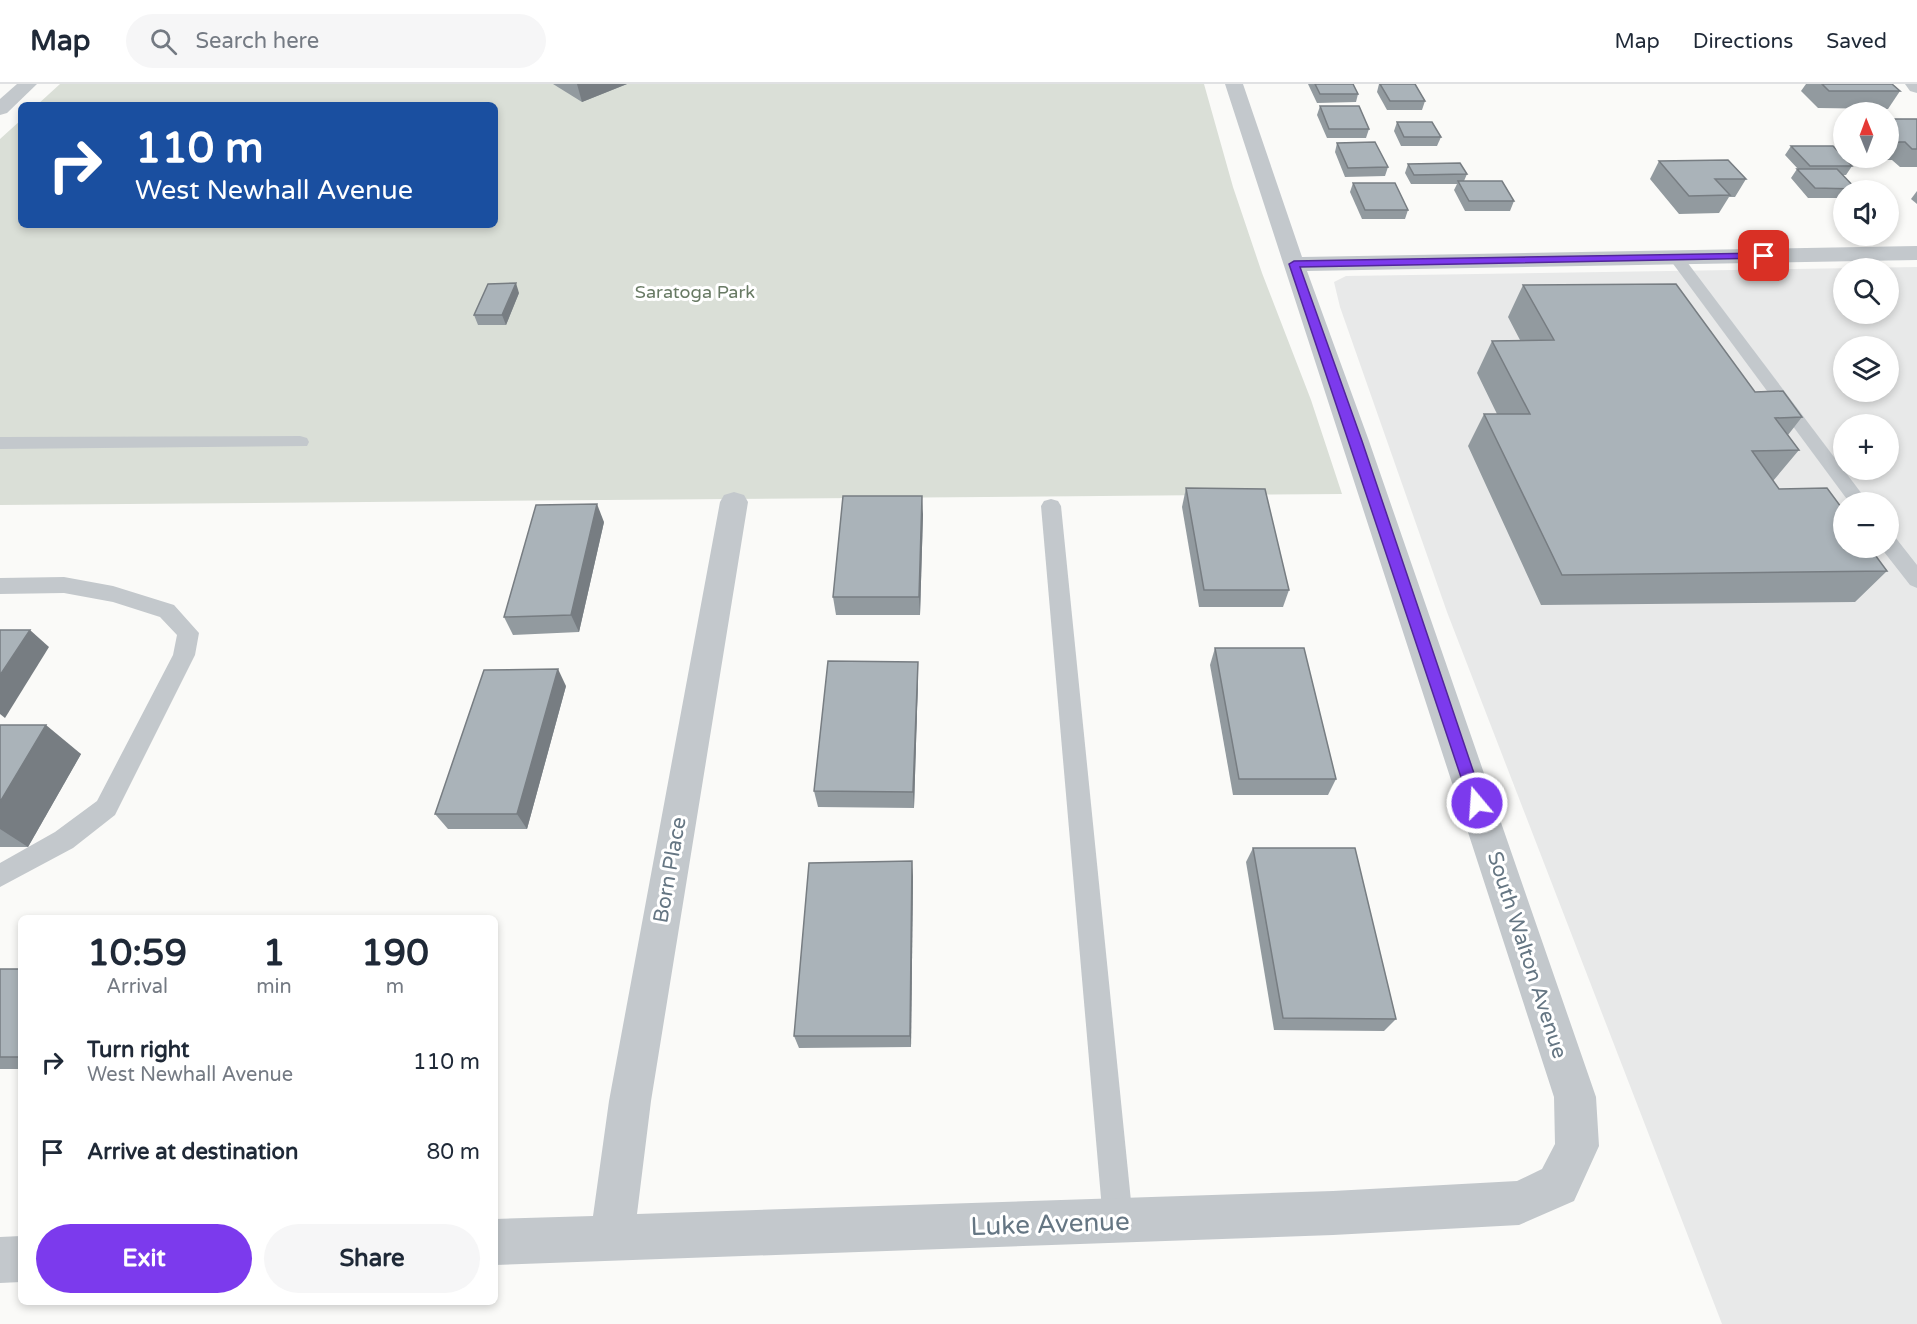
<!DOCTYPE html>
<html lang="en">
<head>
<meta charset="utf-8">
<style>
	body { margin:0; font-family:"Varela Round",sans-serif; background:#f6f6f7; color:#1f2937; height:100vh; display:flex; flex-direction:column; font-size:22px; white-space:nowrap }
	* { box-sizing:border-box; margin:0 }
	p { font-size:20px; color:#747a83 }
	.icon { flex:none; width:33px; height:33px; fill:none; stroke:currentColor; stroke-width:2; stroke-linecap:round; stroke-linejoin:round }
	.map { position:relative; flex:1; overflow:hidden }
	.drawer { position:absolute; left:18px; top:831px; width:480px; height:390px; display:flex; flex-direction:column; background:#fff; border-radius:9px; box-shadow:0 3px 9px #0003 }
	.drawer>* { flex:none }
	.banner { position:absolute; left:18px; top:18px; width:480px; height:126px; border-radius:9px; box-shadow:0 3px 9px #0003; background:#1a4fa0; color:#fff; overflow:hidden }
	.needle { width:39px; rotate:359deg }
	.fabs { position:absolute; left:1833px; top:18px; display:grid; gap:12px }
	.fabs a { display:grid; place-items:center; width:66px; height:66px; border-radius:50%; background:#fff; box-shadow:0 3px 9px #0003; font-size:30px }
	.pin { position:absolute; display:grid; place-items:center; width:51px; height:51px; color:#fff; margin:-26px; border-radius:12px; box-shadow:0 3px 9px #0006 }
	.me { position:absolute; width:66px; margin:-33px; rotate:342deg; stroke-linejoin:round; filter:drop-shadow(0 0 4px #0008) }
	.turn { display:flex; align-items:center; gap:21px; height:126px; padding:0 18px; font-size:27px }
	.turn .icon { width:78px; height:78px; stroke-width:2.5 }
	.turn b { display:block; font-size:42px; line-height:51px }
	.eta { display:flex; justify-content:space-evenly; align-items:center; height:102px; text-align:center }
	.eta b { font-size:36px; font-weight:800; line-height:42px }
	.cta { display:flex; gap:12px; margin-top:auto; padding:12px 18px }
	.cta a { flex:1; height:69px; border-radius:36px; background:#7c3aed; color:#fff; font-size:24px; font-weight:800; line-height:69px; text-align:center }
	.cta a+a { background:#f6f6f7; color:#1f2937 }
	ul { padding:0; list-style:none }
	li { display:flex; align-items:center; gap:18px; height:90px; padding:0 18px }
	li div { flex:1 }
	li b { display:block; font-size:22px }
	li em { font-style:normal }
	header { display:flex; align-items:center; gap:36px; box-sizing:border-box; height:84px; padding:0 30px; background:#fff; border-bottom:2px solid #e0e1e3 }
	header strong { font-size:28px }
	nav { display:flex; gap:33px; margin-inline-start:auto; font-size:21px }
	.search { width:420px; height:54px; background:#f6f6f7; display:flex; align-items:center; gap:15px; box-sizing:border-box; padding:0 21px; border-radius:33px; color:#747a83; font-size:22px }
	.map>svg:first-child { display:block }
	.built { fill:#e8e9e9; fill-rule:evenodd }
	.green { fill:#dadfd7 }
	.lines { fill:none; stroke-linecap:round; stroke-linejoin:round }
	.service { fill:#c3c8cc; fill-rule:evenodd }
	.minor { fill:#c3c8cc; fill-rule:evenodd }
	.tertiary { fill:#c3c8cc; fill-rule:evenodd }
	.wall { fill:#929a9f }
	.shaded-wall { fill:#777d82 }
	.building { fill:#aab3b9; stroke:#777d82; stroke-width:1.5 }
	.route { fill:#7c3aed; stroke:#51269a; stroke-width:1.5 }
	.labels { text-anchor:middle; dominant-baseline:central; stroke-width:6; stroke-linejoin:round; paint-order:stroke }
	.far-park-label { font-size:18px; fill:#687a64; stroke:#fff }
	.street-label { font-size:21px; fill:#657683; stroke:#fff }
	.near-street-label { font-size:26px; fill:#657683; stroke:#fff }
</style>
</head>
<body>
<header>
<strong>Map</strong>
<div class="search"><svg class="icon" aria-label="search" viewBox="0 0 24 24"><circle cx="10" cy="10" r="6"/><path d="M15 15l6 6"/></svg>Search here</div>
<nav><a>Map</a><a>Directions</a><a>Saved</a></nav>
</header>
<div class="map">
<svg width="1917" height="1240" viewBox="0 0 1917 1240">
	<rect width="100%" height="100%" fill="#fafaf8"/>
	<path class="built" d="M 1917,183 L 1917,1240 L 1722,1240 L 1447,528 L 1340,223 L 1334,198 L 1346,192 ZM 1844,184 L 1888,184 L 1888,230 L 1844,230 ZM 1844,262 L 1888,262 L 1888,308 L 1844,308 ZM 1844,340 L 1888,340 L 1888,386 L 1844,386 ZM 1844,418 L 1888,418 L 1888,464 L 1844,464 Z"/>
	<path class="green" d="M 60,0 L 1204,0 L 1233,103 L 1262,189 L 1311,316 L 1342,410 L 0,421 L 0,55 L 21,36 L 21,141 L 495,141 L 495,21 L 37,21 Z"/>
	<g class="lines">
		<g class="service">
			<path d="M 1676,168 L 1681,170 L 1868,418 L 1849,418 L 1668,173 Z"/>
			<path d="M 300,352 L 307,354 L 309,358 L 307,362 L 0,365 L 0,353 Z"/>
			<path d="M 1051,415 L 1058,417 L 1061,422 L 1133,1137 L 1129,1148 L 1118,1152 L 1107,1148 L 1103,1137 L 1041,422 L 1044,417 Z"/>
			<path d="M 1888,451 L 1895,453 L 1917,481 L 1917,504 L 1910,501 L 1881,464 L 1888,464 Z"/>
			<path d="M 64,493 L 113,502 L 174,521 L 199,549 L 195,571 L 115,731 L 73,764 L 0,803 L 0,779 L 55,748 L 97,717 L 173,571 L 177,551 L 160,533 L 113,518 L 64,509 L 0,510 L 0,494 Z"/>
		</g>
		<g class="minor">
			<path d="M 1225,0 L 1243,0 L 1302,173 L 1917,162 L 1917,176 L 1307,187 L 1369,357 L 1596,1013 L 1599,1062 L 1574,1117 L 1519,1141 L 1333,1151 L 495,1181 L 495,1135 L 593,1132 L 609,1017 L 720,418 L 724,411 L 734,408 L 744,411 L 748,418 L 651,1017 L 637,1130 L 1333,1107 L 1517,1097 L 1542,1085 L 1555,1060 L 1554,1013 Z"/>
			<path d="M 1905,0 L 1917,0 L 1917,9 L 1910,7 Z"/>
			<path d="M 21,1152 L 21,1198 L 0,1199 L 0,1153 Z"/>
		</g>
		<path class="tertiary" d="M 17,0 L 37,0 L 7,29 L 0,31 L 0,15 Z"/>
	</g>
	<g class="wall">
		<path d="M 553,0 L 627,0 L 582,18 Z"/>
		<path d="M 1308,0 L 1353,0 L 1358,10 L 1356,18 L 1317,19 Z"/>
		<path d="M 1379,0 L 1415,0 L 1425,17 L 1422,26 L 1387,26 L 1377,8 Z"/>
		<path d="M 1806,0 L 1892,0 L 1900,7 L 1888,25 L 1818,24 L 1801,7 Z"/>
		<path d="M 1320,22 L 1369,45 L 1366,54 L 1327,54 L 1317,31 Z"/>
		<path d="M 1888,35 L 1917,35 L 1917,83 L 1900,83 L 1892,76 L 1856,76 L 1854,74 L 1888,74 Z"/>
		<path d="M 1397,38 L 1441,53 L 1437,62 L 1401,62 L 1394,47 Z"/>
		<path d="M 1844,38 L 1844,63 L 1834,53 Z"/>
		<path d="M 1337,59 L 1388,83 L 1385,92 L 1345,93 L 1335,68 Z"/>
		<path d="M 1791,62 L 1852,82 L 1846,91 L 1843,91 L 1856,105 L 1854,106 L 1844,106 L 1844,114 L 1808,114 L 1791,94 L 1797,85 L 1798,85 L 1785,71 Z"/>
		<path d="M 1659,77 L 1746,95 L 1735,113 L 1729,113 L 1719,129 L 1679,130 L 1650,95 Z"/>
		<path d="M 1408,80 L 1467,90 L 1464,97 L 1514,117 L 1510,127 L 1465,127 L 1454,106 L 1457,100 L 1411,100 L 1405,89 Z"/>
		<path d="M 1353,99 L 1408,126 L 1405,135 L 1362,135 L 1350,108 Z"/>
		<path d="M 1917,107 L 1917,120 L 1911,115 Z"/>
		<path d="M 1523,201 L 1755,308 L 1802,333 L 1788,351 L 1799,366 L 1773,397 L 1779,405 L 1887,487 L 1855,518 L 1541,521 L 1468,362 L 1484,330 L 1497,330 L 1477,289 L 1492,257 L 1520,256 L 1508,233 Z"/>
		<path d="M 519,209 L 506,241 L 478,241 L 474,231 Z"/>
		<path d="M 1186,404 L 1289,506 L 1283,523 L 1199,523 L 1182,423 Z"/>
		<path d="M 923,430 L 920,531 L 836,531 L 833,513 Z"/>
		<path d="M 604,438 L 579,548 L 513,551 L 504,533 Z"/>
		<path d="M 1215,564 L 1336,695 L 1328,711 L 1233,711 L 1210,581 Z"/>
		<path d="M 918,578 L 918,595 L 914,724 L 818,723 L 814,707 Z"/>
		<path d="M 566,602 L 527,745 L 448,745 L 435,730 Z"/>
		<path d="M 0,641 L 81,670 L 28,763 L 0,763 Z"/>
		<path d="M 1253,764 L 1396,935 L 1384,947 L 1274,946 L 1246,778 Z"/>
		<path d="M 913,792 L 911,963 L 799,964 L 794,952 Z"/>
		<rect x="0" y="885" width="21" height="100"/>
	</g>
	<g class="shaded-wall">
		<path d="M 577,0 L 627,0 L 582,18 Z"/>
		<path d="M 516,199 L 519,209 L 506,241 L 502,231 Z"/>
		<path d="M 922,412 L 923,430 L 920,531 L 919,513 Z"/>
		<path d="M 597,420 L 604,438 L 579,548 L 571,531 Z"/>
		<path d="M 30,546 L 49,563 L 5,634 L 0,630 L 0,591 Z"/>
		<path d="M 918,578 L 918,595 L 914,724 L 913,708 Z"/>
		<path d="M 558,585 L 566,602 L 527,745 L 517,730 Z"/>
		<path d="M 46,641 L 81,670 L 28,763 L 0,745 L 0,718 Z"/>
		<path d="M 912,777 L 913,792 L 911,963 L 910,952 Z"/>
	</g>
	<g class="building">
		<path d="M 1315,0 L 1353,0 L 1358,10 L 1320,10 Z"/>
		<path d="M 1380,0 L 1415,0 L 1425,17 L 1390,17 Z"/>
		<path d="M 1822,0 L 1892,0 L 1900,7 L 1829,7 Z"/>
		<path d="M 1320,22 L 1359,22 L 1369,45 L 1329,45 Z"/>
		<path d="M 1888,35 L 1917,35 L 1917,65 L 1912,65 L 1905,58 L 1888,58 Z"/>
		<path d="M 1397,38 L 1432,38 L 1441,53 L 1404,53 Z"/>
		<path d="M 1375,58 L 1388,83 L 1348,84 L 1337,59 Z"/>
		<path d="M 1791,62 L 1833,62 L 1852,82 L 1810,82 Z"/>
		<path d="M 1728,76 L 1746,95 L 1715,95 L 1730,111 L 1689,112 L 1659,77 Z"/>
		<path d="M 1460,79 L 1467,90 L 1414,91 L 1408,80 Z"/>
		<path d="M 1797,85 L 1837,85 L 1856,105 L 1815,104 Z"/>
		<path d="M 1458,97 L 1502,97 L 1514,117 L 1469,117 Z"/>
		<path d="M 1353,99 L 1395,99 L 1408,126 L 1365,126 Z"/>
		<path d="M 516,199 L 502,231 L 474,231 L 488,200 Z"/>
		<path d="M 1676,200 L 1755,308 L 1783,307 L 1802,333 L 1775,334 L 1799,366 L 1752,367 L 1779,405 L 1827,404 L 1844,427 L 1844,464 L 1870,464 L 1887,487 L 1562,491 L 1484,330 L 1530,330 L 1492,257 L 1554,256 L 1523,201 Z"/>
		<path d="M 1186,404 L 1265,405 L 1289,506 L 1204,506 Z"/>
		<path d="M 843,412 L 922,412 L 919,513 L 833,513 Z"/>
		<path d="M 597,420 L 571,531 L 504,533 L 536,421 Z"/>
		<path d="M 0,546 L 30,546 L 0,591 Z"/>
		<path d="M 1215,564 L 1304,564 L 1336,695 L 1239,695 Z"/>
		<path d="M 828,577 L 918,578 L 913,708 L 814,707 Z"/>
		<path d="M 558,585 L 517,730 L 435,730 L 484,586 Z"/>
		<path d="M 0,641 L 46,641 L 0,718 Z"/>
		<path d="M 1253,764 L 1355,764 L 1396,935 L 1283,934 Z"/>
		<path d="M 912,777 L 910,952 L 794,952 L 809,779 Z"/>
		<rect x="0" y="885" width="21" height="88"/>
	</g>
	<path class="route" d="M 1764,169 L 1767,170 L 1767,174 L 1300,183 L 1362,357 L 1484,719 L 1482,723 L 1477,725 L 1471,723 L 1289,180 L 1294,177 Z"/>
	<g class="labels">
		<g class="far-park-label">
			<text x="695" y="208">Saratoga Park</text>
		</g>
		<g class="street-label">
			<text transform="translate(670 786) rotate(-80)">Born Place</text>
			<text transform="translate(1527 871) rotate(72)">South Walton Avenue</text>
		</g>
		<g class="near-street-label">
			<text transform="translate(1050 1140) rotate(-2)">Luke Avenue</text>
		</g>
	</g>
</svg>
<div class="fabs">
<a><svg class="needle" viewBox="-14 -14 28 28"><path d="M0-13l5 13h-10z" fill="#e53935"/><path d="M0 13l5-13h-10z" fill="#747a83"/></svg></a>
<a><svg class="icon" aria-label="sound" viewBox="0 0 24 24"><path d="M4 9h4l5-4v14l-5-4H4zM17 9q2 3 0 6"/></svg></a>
<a><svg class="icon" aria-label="search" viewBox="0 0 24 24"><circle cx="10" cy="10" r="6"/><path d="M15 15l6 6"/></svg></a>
<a><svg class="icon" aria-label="layers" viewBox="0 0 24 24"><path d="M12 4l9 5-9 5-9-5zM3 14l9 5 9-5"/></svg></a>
<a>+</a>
<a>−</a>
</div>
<div class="pin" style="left:1764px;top:172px;background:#d93025"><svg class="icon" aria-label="arrive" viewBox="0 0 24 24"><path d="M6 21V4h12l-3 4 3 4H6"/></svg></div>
<svg class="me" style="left:1477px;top:719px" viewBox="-20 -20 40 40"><circle r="17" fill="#7c3aed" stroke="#fff" stroke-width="3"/><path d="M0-11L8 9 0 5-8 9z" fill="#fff"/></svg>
<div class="banner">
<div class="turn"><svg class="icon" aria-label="right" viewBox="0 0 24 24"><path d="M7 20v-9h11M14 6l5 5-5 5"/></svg><div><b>110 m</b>West Newhall Avenue</div></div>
</div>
<section class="drawer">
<div class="eta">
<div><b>10:59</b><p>Arrival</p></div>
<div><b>1</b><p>min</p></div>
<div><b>190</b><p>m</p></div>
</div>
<ul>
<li><svg class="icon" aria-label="right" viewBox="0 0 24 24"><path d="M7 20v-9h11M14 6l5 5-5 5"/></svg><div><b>Turn right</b><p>West Newhall Avenue</p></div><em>110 m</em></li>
<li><svg class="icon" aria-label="arrive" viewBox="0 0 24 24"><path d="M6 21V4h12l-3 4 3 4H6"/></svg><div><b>Arrive at destination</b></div><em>80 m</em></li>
</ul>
<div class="cta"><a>Exit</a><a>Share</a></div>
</section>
</div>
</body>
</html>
